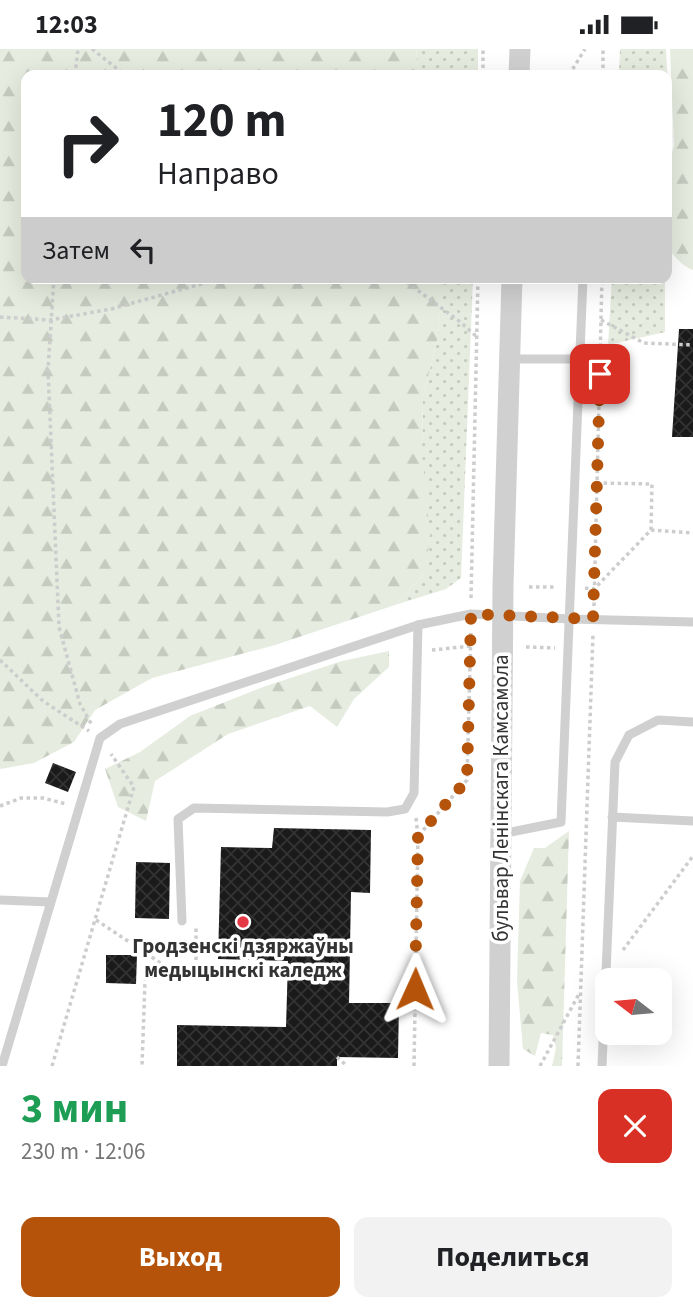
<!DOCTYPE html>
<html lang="ru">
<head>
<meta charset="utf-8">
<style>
	body { margin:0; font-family:"Source Sans 3",sans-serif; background:#f2f2f2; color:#202124; height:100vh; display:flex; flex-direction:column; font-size:26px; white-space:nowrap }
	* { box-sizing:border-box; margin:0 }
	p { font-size:23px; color:#757577 }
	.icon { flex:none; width:38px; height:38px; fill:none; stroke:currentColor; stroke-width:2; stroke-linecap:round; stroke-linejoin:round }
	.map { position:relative; height:1017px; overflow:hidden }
	.panel { display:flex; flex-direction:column; background:#fff; flex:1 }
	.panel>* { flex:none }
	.banner { position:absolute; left:21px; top:21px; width:651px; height:214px; border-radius:14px; box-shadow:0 7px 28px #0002; background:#fff; color:#202124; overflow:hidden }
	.needle { width:46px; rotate:286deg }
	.tools { position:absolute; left:595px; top:919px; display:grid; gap:14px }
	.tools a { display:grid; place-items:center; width:77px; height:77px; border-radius:14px; background:#fff; box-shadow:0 7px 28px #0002; font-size:35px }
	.pin { position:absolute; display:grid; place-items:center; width:60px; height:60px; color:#fff; margin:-30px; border-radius:14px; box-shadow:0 4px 10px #0006 }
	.me { position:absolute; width:77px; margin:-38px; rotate:1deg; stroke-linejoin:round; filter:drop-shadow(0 0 5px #0008) }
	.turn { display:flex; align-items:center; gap:24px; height:147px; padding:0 21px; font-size:32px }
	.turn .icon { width:91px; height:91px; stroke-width:2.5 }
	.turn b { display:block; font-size:49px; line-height:60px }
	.then { display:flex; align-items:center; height:66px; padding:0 21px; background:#0003; gap:14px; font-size:26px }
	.round { display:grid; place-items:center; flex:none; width:74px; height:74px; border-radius:14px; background:#f2f2f2 }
	.summary { display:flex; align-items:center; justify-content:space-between; height:119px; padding:0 21px }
	h1 { font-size:42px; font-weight:700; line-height:52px; color:#1e9e55 }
	.action { display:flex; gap:14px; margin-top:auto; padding:14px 21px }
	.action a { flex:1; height:80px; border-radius:14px; background:#b45309; color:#fff; font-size:28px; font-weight:700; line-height:80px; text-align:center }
	.action a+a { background:#f2f2f2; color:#202124 }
	.status { display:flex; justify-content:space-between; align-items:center; height:49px; padding:0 35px; background:#fff; direction:ltr }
	.status svg { height:19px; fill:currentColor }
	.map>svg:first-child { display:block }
	.grass { fill:url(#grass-dots) }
	.forest { fill:url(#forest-firs) }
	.building { fill:url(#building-cross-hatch) }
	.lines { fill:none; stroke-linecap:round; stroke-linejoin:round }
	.path { stroke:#cdcdcd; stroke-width:3.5; stroke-dasharray:3.5 3.5; stroke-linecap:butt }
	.service { stroke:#d0d0d0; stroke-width:9 }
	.tertiary { stroke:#d0d0d0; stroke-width:21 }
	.route { stroke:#b45309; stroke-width:12; stroke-dasharray:0 21.6 }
	.poi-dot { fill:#e63946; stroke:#fff; stroke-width:2.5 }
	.labels { text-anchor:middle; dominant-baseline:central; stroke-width:7; stroke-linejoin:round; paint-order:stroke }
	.street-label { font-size:21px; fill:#333; stroke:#fff }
	.poi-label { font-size:21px; font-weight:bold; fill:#333; stroke:#fff }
</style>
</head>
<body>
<div class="status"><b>12:03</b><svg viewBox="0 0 49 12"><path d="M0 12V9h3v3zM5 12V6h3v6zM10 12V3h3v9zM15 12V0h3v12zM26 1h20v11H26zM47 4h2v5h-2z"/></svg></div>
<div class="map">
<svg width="693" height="1017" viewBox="0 0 693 1017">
	<defs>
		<pattern id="grass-dots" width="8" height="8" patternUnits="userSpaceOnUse" patternTransform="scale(1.75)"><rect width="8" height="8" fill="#e6ecdf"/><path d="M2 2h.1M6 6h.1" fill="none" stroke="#c6cbc0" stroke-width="1.8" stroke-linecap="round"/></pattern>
		<pattern id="forest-firs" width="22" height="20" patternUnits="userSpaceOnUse" patternTransform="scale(1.75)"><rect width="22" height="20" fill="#e6ecdf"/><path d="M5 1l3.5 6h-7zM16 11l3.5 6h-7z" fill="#c6cbc0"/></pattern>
		<pattern id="building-cross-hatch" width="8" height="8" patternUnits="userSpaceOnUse" patternTransform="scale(1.75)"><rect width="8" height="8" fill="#1a1a1a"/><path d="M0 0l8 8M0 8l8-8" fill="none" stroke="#333"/></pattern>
	</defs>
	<rect width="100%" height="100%" fill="#fff"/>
	<g class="grass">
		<path d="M 416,0 L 478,0 L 478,26 L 419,26 Z"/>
		<path d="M 620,0 L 666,0 L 671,96 L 667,110 L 667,26 L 619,26 Z"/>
		<path d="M 443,229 L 473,229 L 461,529 L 446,540 L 395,556 L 425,524 L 422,402 L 423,348 L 438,288 Z"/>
		<path d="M 612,229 L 665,229 L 665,283 L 608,296 Z"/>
	</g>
	<g class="forest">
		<path d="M 0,0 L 416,0 L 419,26 L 26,26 L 26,229 L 443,229 L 443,233 L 438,288 L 423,348 L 422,402 L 430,486 L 425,524 L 395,556 L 275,596 L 152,629 L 95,661 L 74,693 L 34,714 L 0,720 Z"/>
		<path d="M 670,0 L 693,0 L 693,221 C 683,218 671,205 667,196 L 667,120 L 674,97 Z"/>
		<path d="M 389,602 L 389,618 L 354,650 L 337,678 L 310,657 L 228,685 L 155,732 L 146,772 L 118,758 L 105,720 L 140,703 L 190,667 L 263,638 L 342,612 Z"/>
		<path d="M 569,782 L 562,1017 L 552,1017 L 556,999 L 553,986 L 541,984 L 535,1007 L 523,1000 L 517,932 L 520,832 L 534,799 L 545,799 Z"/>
	</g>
	<g class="building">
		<path d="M 679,280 L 693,280 L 693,388 L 672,388 Z"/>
		<path d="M 53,714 L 76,723 L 68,743 L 45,734 Z"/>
		<path d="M 274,779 L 371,781 L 370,844 L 351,843 L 349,954 L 399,954 L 398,1009 L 337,1008 L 337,1017 L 177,1017 L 177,976 L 286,978 L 288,912 L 218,910 L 221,798 L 272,799 Z"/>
		<path d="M 136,813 L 170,814 L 169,870 L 135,869 Z"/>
		<path d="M 106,906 L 137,906 L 136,935 L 106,934 Z"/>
	</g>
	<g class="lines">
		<g class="path">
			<path d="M 92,0 L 125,26"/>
			<path d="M 75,26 L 78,0"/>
			<path d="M 483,26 L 483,0"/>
			<path d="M 569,26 L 585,0"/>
			<path d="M 603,26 L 603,0"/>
			<path d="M 54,229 L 48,321 L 59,578 L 80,655 L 92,676"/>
			<path d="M 401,229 L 459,272 L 476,287"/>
			<path d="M 0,268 L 50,271 L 111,260 L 223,229"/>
			<path d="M 601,271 L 644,294 L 693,296"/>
			<path d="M 651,481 L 693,484"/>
			<path d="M 529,538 L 557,538"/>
			<path d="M 585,539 L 594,540 L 651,481 L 652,435 L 598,434"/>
			<path d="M 471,549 L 478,229"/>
			<path d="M 594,557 L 602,229"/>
			<path d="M 526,598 L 555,599"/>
			<path d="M 432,601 L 471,597"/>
			<path d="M 0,611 L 43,652 L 89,682"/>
			<path d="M 0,757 L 21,749 L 43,749 L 66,755"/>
			<path d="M 416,769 L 418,787"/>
			<path d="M 96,871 L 146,904 L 142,1017"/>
			<path d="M 623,901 L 693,807"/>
			<path d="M 146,904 L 169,920 L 196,919 L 196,878"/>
			<path d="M 337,1008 L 347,1017"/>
			<path d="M 52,1017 L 134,738 L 111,705"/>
			<path d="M 414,1017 L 418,787 L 467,731 L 471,581"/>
			<path d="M 540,1017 L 579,945"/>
			<path d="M 578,1017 L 593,585"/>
		</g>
		<g class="service">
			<path d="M 509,310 L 580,310"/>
			<path d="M 612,768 L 693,772"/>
			<path d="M 501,785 L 561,773 L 583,229"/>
			<path d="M 0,851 L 50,853"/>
			<path d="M 182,872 L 178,770 L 194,759 L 387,763 L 405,760 L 414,744 L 418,576"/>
			<path d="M 2,1017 L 100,689 L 120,675 L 418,576 L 471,565 L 570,570 L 693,573"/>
			<path d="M 602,1017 L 615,713 L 629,686 L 658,671 L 693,673"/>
		</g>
		<g class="tertiary">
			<path d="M 519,26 L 520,0"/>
			<path d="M 499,1017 L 503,537 L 512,229"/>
		</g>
	</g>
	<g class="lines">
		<path class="route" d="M 415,940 L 418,787 L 467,731 L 471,565 L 593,570 L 600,325"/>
	</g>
	<circle class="poi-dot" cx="243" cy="873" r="7"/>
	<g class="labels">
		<g class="street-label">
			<text transform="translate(501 749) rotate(-90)">бульвар Ленінскага Камсамола</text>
		</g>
		<g class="poi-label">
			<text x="243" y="897">Гродзенскі дзяржаўны<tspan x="243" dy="24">медыцынскі каледж</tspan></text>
		</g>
	</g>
</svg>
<div class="tools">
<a><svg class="needle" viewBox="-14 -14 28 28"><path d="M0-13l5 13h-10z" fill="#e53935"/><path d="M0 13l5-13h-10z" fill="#757577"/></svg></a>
</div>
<div class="pin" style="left:600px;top:325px;background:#d93025"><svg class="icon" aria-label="arrive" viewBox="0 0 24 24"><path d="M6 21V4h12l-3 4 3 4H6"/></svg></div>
<svg class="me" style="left:415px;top:940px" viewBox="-20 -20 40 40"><path d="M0-17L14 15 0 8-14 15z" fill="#b45309" stroke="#fff" stroke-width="4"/></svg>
<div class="banner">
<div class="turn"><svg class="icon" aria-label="right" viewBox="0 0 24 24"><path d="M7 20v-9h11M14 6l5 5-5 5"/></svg><div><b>120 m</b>Направо</div></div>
<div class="then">Затем<svg class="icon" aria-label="left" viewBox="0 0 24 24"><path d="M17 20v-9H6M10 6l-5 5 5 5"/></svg></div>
</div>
</div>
<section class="panel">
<div class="summary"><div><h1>3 мин</h1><p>230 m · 12:06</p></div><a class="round" style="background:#d93025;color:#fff"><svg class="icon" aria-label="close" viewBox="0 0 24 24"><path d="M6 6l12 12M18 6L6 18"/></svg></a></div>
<div class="action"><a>Выход</a><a>Поделиться</a></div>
</section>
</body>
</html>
